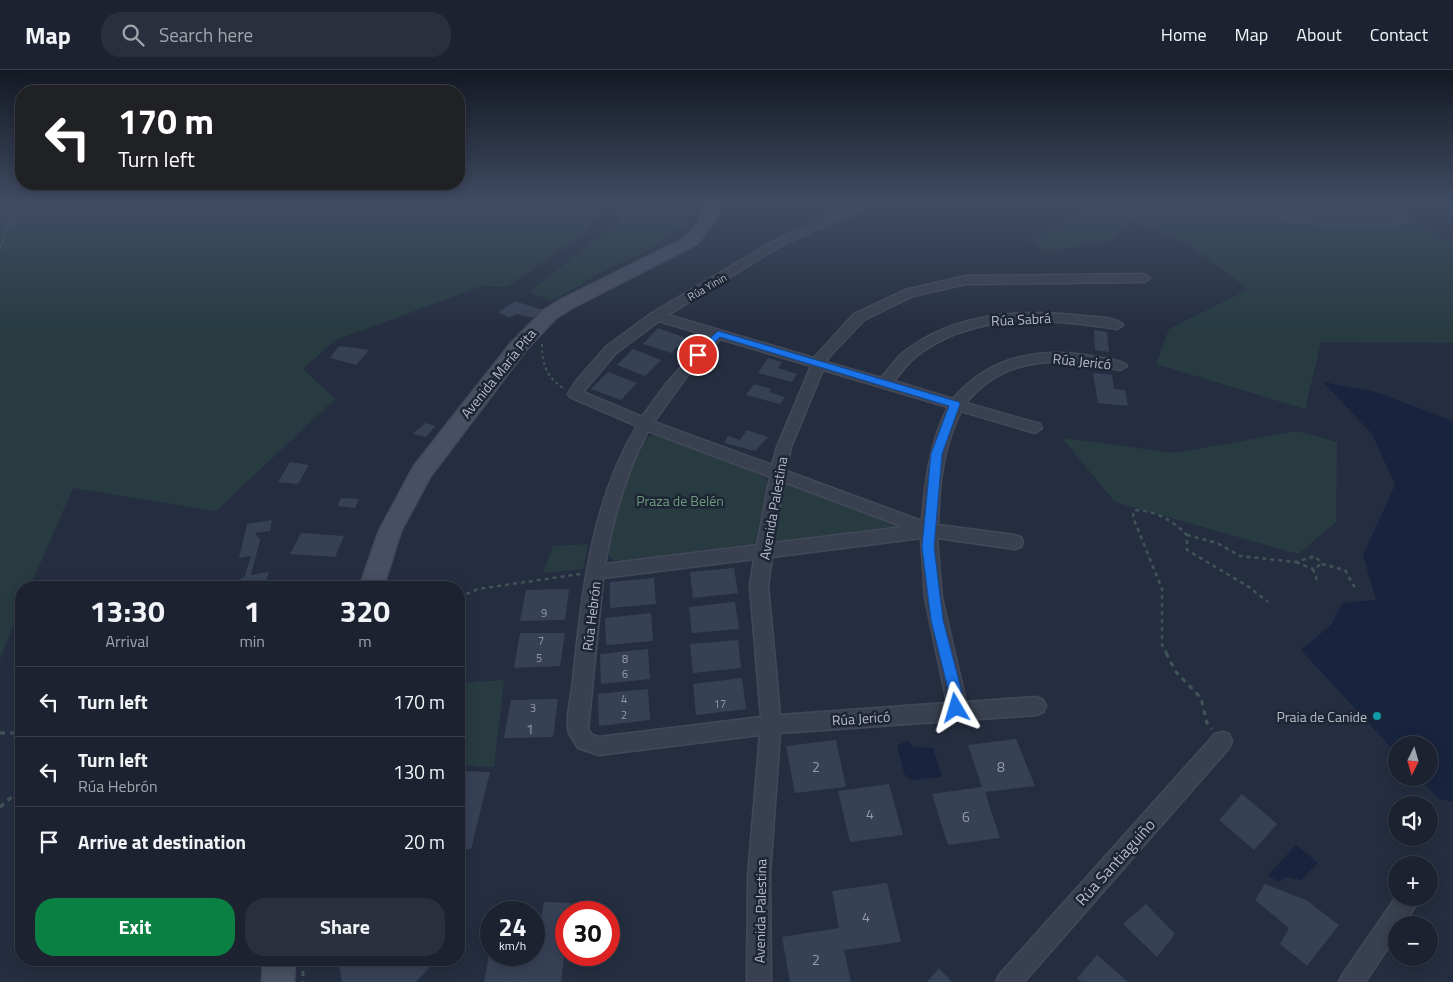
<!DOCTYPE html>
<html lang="en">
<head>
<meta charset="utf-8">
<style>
	body { margin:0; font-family:"Titillium Web",sans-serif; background:#292f3c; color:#f1f3f6; height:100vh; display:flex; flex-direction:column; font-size:19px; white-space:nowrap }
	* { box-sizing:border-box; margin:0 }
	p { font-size:16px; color:#a0a4ab }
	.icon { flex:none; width:28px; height:28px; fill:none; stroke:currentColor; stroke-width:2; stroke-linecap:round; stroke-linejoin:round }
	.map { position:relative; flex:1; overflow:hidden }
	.drawer { position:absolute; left:15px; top:511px; width:450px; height:385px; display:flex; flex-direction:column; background:#1c2230; border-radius:20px; box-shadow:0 2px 12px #0003,0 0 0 1px #3a3f4c }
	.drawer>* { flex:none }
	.hud { position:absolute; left:15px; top:15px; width:450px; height:105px; border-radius:20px; box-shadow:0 2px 12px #0003,0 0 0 1px #3a3f4c; background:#202124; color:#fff; overflow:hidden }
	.needle { width:32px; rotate:185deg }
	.controls { position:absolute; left:1388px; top:666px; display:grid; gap:10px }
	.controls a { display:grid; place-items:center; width:50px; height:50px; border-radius:50%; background:#1c2230; box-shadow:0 2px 12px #0003,0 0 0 1px #3a3f4c; font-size:25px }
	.speed { position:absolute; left:480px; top:831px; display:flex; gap:10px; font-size:25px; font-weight:700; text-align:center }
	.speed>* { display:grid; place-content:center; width:65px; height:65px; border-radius:50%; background:#1c2230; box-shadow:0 2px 12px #0003,0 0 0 1px #3a3f4c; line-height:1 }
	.speed small { font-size:12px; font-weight:400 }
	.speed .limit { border:8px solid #d22; background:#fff; color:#111 }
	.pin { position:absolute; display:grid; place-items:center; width:42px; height:42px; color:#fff; margin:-21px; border:2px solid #fff; border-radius:50%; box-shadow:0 1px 5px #0007 }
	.me { position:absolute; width:55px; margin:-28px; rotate:353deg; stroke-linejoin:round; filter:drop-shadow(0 0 4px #0008) }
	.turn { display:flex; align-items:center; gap:18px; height:105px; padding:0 20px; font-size:22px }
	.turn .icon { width:65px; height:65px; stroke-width:2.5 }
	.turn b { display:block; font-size:35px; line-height:42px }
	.eta { display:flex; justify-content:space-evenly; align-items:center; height:85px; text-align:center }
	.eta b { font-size:30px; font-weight:700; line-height:35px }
	.primary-button { display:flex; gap:10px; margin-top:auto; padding:10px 20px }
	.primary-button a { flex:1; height:58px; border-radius:20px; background:#0b8043; color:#fff; font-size:20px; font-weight:700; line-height:58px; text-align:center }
	.primary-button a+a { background:#292f3c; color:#f1f3f6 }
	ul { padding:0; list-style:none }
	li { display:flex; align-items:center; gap:15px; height:70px; padding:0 20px; border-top:1px solid #3a3f4c }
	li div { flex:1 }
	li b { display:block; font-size:19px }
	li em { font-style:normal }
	header { display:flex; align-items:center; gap:30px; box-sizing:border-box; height:70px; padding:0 25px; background:#1c2230; border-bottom:1px solid #3a3f4c }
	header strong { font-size:24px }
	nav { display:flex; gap:28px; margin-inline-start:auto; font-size:18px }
	.search { width:350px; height:45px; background:#292f3c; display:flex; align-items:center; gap:12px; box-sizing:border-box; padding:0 18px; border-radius:20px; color:#a0a4ab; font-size:19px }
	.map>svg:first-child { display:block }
	.green { fill:#273b41 }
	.water { fill:#18243e }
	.building { fill:#374156 }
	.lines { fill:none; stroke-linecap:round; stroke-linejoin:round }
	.street-casing { stroke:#434959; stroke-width:3 }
	.secondary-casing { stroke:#434959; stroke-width:3 }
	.path-far2 { stroke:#405458; stroke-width:2; stroke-dasharray:3 3; stroke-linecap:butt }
	.path-far1 { stroke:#405458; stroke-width:2.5; stroke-dasharray:4 4; stroke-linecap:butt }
	.path { stroke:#405458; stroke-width:3; stroke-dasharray:5 5; stroke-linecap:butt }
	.street { fill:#39404f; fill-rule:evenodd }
	.secondary { fill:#474f62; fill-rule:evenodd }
	.route { fill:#1a73e8; stroke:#114b97 }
	.culture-dot { fill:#0f9aa8; stroke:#1e2535; stroke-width:2 }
	.labels { text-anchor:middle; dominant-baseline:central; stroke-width:5; stroke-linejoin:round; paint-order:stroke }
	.far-street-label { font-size:11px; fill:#b6bbca; stroke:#1e2535 }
	.number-label { font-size:11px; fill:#949aab }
	.street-label { font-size:14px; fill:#b6bbca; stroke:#1e2535 }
	.park-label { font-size:14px; fill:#6d9b7c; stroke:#1e2535 }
	.poi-label { font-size:14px; fill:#b6bbca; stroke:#1e2535; text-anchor:end }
	.near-number-label { font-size:14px; fill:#949aab }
	.near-street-label { font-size:16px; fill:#b6bbca; stroke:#1e2535 }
</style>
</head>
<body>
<header>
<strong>Map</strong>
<div class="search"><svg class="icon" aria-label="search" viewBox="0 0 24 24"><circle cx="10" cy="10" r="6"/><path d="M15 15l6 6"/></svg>Search here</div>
<nav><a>Home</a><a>Map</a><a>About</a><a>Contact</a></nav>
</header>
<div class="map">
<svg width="1453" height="912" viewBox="0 0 1453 912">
	<rect width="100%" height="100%" fill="#252e40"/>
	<g class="green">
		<path d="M 0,133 L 578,133 L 594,145 L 586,162 L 507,217 L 482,216 L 336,270 L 303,299 L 335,329 L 216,441 L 73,418 L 30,517 L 21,518 L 21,538 L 0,588 Z"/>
		<path d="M 621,133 L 692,133 L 685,156 L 645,183 L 602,202 L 552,231 L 529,222 L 619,151 Z"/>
		<path d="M 1091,133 L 1228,133 L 1245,138 L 1255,133 L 1401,133 L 1397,140 L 1453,175 L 1453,273 L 1321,272 L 1305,339 L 1156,294 L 1169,259 L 1248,219 L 1188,174 L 1132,151 L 1112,170 L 1046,182 L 1030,171 L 1092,142 Z"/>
		<path d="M 1297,361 L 1337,372 L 1336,452 L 1298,484 L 1115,432 L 1062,368 L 1175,383 Z"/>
		<path d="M 652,365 L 660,365 L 759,404 L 766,409 L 768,416 L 756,473 L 627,491 L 614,490 L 606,484 L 621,426 L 642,372 Z"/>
		<path d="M 783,412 L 906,458 L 773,474 Z"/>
		<path d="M 588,474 L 583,499 L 543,503 L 553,476 Z"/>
		<path d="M 504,610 L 494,697 L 459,695 L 460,613 Z"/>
	</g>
	<g class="water">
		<path d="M 1323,312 L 1376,322 L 1453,351 L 1453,732 L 1439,729 L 1419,708 L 1429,708 L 1429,675 L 1396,675 L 1396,683 L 1301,580 L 1331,555 L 1342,533 L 1376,530 L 1363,485 L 1395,415 L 1372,364 Z"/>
		<path d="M 908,671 L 914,677 L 933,678 L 942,707 L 911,710 L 904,704 L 897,675 Z"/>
		<path d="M 1296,775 L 1318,793 L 1301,810 L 1287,807 L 1278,812 L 1268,805 Z"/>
	</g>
	<g class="building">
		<path d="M 515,231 L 543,240 L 533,248 L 517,244 L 509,248 L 498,242 Z"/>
		<path d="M 658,258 L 686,268 L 671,283 L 643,274 Z"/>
		<path d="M 1094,260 L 1107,262 L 1109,282 L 1095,280 Z"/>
		<path d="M 339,276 L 355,278 L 369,280 L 356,295 L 330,288 Z"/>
		<path d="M 633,279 L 661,290 L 645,306 L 617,295 Z"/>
		<path d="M 768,288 L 782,292 L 778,298 L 797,304 L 792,312 L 758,303 Z"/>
		<path d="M 608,302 L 637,313 L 621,330 L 591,319 Z"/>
		<path d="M 1093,303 L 1112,305 L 1114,319 L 1125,320 L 1128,336 L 1098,333 Z"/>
		<path d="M 754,314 L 771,319 L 769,322 L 785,327 L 780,334 L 746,325 Z"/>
		<path d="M 425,353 L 435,356 L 426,367 L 413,364 Z"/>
		<path d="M 747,360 L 768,367 L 755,381 L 724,373 L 728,366 L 740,370 Z"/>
		<path d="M 290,392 L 309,395 L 298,414 L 278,412 Z"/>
		<path d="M 341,428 L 359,429 L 355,438 L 337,436 Z"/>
		<path d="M 272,450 L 270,461 L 255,463 L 260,470 L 251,505 L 269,502 L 264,518 L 237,518 L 239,510 L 245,506 L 251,486 L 239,488 L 247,454 Z"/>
		<path d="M 301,463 L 344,466 L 335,487 L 290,484 Z"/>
		<path d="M 734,498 L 738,523 L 693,528 L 690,502 Z"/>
		<path d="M 654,508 L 656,534 L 610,538 L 610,512 Z"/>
		<path d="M 569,519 L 565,550 L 520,551 L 526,520 Z"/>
		<path d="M 735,532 L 739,559 L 692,563 L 689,537 Z"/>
		<path d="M 651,543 L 653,571 L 606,575 L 605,548 Z"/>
		<path d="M 520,563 L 565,563 L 560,596 L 514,598 Z"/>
		<path d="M 738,570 L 741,598 L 693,603 L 690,574 Z"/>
		<path d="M 648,579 L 650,609 L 601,614 L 600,584 Z"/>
		<path d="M 742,608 L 746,639 L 696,645 L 693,614 Z"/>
		<path d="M 648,619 L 650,650 L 599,656 L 598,624 Z"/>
		<path d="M 558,629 L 553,667 L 504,668 L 511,630 Z"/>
		<path d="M 1016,669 L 1035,716 L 985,722 L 1000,768 L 948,775 L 932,724 L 982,717 L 968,675 Z"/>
		<path d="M 836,670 L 846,717 L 795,723 L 786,676 Z"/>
		<path d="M 459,701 L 490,702 L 471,779 L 459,779 Z"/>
		<path d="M 889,714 L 903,765 L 850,772 L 838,721 Z"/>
		<path d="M 1242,724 L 1277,754 L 1254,780 L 1219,750 Z"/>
		<path d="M 887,813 L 901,872 L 844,880 L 851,912 L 790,912 L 782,867 L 839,858 L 832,821 Z"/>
		<path d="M 1265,814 L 1306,830 L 1339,855 L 1307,896 L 1280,874 L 1289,858 L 1255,830 Z"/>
		<path d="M 544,832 L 572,833 L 570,842 L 566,842 L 566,873 L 561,912 L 484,912 L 490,880 L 491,885 L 534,885 L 534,849 L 541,849 Z"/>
		<path d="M 499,834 L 525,835 L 523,842 L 497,842 Z"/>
		<path d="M 1146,834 L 1175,864 L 1157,887 L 1123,854 Z"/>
		<path d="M 1097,885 L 1128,912 L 1082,912 L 1077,908 Z"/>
		<path d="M 338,890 L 436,890 L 416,912 L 342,912 Z"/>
		<path d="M 939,898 L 952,912 L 927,912 Z"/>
	</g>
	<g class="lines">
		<g class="street-casing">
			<g id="street">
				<path d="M 849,133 L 860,133 L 861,137 L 854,143 L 782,175 L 668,245 L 814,288 L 854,244 L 905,220 L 966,206 L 1144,204 L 1150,208 L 1144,212 L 966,214 L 913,226 L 864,250 L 828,288 L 826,292 L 881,308 C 889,300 895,289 904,282 C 955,242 1022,239 1083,246 C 1094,247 1117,247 1123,255 L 1117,259 C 1048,248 972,241 914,288 C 906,295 900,304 894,311 L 953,329 C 992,283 1045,276 1102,288 C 1109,289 1122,290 1127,296 L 1120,300 C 1063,288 1006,283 966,333 L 1040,354 L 1042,358 L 1035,363 L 961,341 C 943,376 939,416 938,455 L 1015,465 L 1021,467 L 1023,472 L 1021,477 L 1015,479 L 937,468 L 942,528 L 966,632 L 1036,627 L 1043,630 L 1046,636 L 1043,642 L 1036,645 L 780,663 L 770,805 L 771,912 L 747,912 L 748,805 L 760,665 L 599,685 L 578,678 L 569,663 C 565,648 572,625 573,610 C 582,524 591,432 637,356 L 570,327 L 568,324 L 577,310 L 606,277 L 652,243 L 774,171 L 846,139 L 849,136 ZM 659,251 L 709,266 L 666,314 L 642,347 L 583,322 L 616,283 ZM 720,269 L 811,296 L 777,377 L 772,395 L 654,352 L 687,306 ZM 823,300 L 948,337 C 930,373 925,411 922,451 L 786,401 L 791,377 ZM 648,361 L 770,407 L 757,475 L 605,494 C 613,448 626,402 648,361 ZM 784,412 L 904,457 L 773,473 ZM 921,468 L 925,528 L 947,633 L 780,645 L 768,516 L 772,487 ZM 754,489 L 750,516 L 761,647 L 599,667 L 592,665 L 588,659 L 603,508 Z"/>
				<path d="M 1222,662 L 1229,664 L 1232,671 L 1229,678 L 1024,912 L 996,912 L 1000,904 L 1215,664 Z"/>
				<path d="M 1396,827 L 1420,828 L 1404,855 L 1396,855 L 1396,866 L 1365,912 L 1339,912 L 1343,904 Z"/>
			</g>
		</g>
		<g class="secondary-casing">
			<g id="secondary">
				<path d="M 705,133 L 721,133 L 714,152 L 697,174 L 572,238 L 556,248 L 525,281 L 430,407 L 401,461 L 383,518 L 359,518 L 379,461 L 414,396 L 511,273 L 544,240 L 560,230 L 685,168 L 699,151 Z"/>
				<path d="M 263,890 L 295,890 L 294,912 L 262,912 Z"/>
			</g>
		</g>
		<g class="path-far2">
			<path d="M 1233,133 C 1288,150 1345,165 1403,152 L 1401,137 L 1431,136 L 1436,133"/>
			<path d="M 0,179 L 16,133"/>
			<path d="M 542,274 C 542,293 546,307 563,318"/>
		</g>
		<g class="path-far1">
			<path d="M 1187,465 L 1217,473 L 1240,486 L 1296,492 L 1315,486 L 1322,494 L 1345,500 L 1355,518"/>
			<path d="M 1296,492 L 1313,499"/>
			<path d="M 1317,510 L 1313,499 L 1322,494"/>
			<path d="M 459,527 L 478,519 L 580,504"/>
			<path d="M 1167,584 L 1162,575 L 1162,519 L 1133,447 L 1134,440 C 1156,441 1171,449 1187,465 L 1187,480 L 1249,517 L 1268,532"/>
		</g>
		<g class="path">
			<path d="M 1166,583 L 1176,602 L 1201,628 L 1207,653 L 1212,659"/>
			<path d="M 0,663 L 21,663"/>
			<path d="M 0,737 L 21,719"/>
			<path d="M 303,901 L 303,912"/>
		</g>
		<use href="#street" class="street"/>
		<use href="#secondary" class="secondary"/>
	</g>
	<linearGradient id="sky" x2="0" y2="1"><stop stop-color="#141923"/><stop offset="0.51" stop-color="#404c64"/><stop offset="1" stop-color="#404c64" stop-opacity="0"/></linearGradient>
	<rect width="1453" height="261" fill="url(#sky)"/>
	<path class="route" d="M 718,261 L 959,332 L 960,334 L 942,384 L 934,477 L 943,550 L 961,619 L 963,638 L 961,642 L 956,644 L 951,642 L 948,619 L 931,550 L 922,477 L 931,384 L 949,336 L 720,267 L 701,287 L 694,287 L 694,283 Z"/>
	<circle class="culture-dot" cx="1377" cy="646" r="5"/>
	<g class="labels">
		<g class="far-street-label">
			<text transform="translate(707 217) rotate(-30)">Rúa Yinin</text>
		</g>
		<g class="number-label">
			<text x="544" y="543">9</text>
			<text x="541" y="571">7</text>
			<text x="539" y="588">5</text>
			<text x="625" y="589">8</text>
			<text x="625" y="604">6</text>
			<text x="624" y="629">4</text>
			<text x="720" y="634">17</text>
			<text x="533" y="638">3</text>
			<text x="624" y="645">2</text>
		</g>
		<g class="street-label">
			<text transform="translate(1021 249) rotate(-3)">Rúa Sabrá</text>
			<text transform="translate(1082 291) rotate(6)">Rúa Jericó</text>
			<text transform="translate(498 303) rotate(-51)">Avenida María Pita</text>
			<text transform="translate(773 438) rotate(-80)">Avenida Palestina</text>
			<text transform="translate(591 546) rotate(-83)">Rúa Hebrón</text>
			<text transform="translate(861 648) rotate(-4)">Rúa Jericó</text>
			<text transform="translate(760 841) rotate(-89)">Avenida Palestina</text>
		</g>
		<g class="park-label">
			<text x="680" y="430">Praza de Belén</text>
		</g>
		<g class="poi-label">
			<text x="1367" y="646">Praia de Canide</text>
		</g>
		<g class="near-number-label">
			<text x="530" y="658">1</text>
			<text x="816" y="696">2</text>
			<text x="1001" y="696">8</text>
			<text x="870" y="743">4</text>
			<text x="966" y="746">6</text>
			<text x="866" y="846">4</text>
			<text x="816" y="889">2</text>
		</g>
		<g class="near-street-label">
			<text transform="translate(1115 792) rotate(-48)">Rúa Santiaguiño</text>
		</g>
	</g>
</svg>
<div class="controls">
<a><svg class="needle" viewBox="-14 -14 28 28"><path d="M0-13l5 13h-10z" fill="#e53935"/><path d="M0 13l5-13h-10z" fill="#a0a4ab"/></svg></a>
<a><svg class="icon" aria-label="sound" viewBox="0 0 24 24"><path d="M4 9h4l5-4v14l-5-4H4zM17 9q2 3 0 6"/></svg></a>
<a>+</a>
<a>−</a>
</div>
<div class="speed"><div>24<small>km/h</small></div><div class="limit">30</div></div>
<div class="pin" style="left:698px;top:285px;background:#d93025"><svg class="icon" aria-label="arrive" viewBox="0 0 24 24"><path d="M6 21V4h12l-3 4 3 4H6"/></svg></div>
<svg class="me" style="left:956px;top:638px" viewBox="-20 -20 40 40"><path d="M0-17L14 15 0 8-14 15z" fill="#1a73e8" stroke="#fff" stroke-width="4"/></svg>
<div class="hud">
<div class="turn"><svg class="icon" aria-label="left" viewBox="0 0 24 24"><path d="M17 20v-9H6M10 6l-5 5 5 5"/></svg><div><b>170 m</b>Turn left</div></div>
</div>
<section class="drawer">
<div class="eta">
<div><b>13:30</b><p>Arrival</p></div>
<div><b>1</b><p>min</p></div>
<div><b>320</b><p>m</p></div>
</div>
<ul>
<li><svg class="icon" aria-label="left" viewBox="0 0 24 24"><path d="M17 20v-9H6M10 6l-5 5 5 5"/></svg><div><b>Turn left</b></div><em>170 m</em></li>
<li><svg class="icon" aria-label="left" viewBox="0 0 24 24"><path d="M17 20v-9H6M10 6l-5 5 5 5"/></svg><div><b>Turn left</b><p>Rúa Hebrón</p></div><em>130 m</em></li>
<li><svg class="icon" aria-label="arrive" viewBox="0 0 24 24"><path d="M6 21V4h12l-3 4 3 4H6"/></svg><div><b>Arrive at destination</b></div><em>20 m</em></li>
</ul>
<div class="primary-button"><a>Exit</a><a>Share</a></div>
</section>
</div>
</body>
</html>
